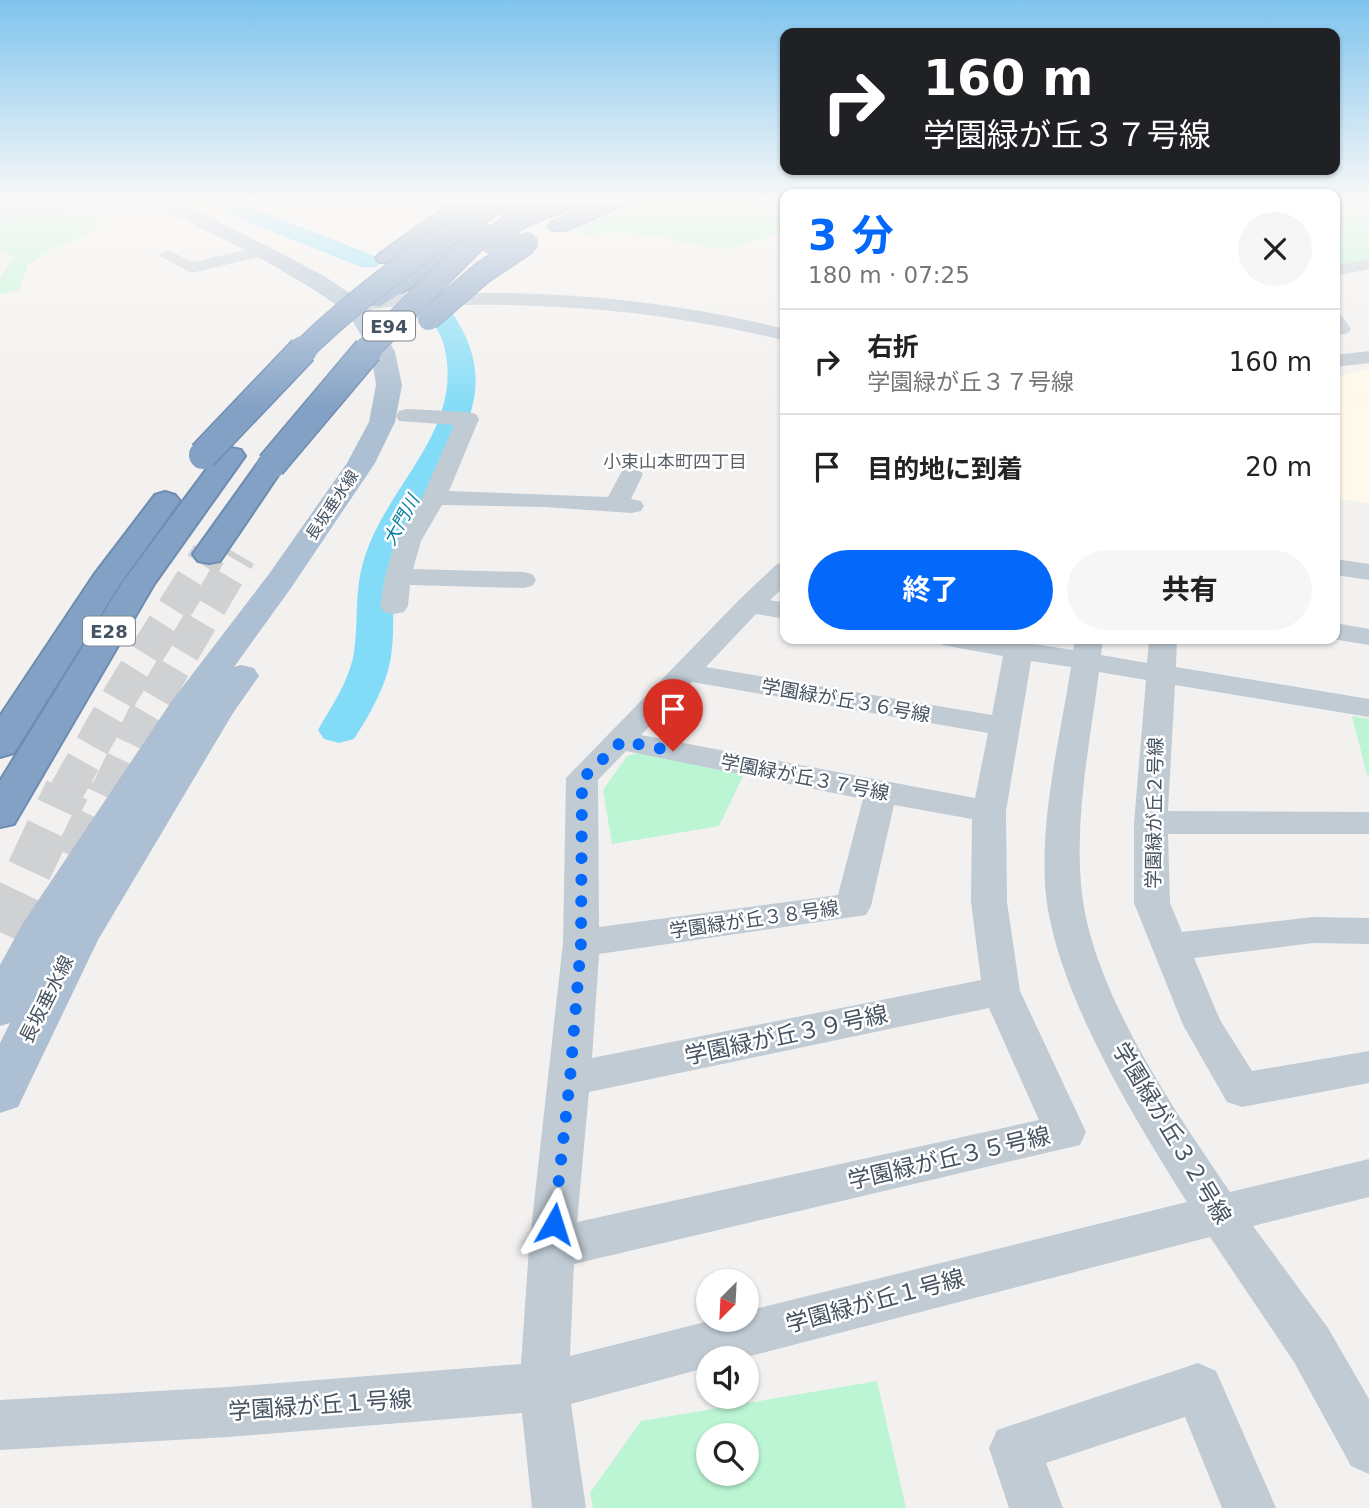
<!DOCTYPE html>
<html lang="ja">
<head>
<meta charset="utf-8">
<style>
	body { margin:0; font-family:"DejaVu Sans","Noto Sans JP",sans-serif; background:#f6f6f6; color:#222; height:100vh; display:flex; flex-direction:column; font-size:26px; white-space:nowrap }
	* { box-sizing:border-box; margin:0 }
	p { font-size:23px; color:#767676 }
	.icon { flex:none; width:38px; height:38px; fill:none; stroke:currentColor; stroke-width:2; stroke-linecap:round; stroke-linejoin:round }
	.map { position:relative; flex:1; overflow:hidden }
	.drawer { position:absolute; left:780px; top:189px; width:560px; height:455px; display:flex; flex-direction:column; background:#fff; border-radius:14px; box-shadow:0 2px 5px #0004 }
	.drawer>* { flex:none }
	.hud { position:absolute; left:780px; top:28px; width:560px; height:147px; border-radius:14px; box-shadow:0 2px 5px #0004; background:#202124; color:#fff; overflow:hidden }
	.needle { width:46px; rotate:204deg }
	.buttons { position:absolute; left:696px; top:1269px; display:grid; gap:14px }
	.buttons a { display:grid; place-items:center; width:63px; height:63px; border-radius:50%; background:#fff; box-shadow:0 2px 5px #0004; font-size:35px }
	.pin { position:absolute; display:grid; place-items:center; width:60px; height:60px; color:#fff; margin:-72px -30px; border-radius:50% 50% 50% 0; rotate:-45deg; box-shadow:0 0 7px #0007 }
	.pin .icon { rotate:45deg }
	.me { position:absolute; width:77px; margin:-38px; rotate:6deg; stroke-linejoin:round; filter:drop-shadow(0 0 5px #0008) }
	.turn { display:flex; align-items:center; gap:24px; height:147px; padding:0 28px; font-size:32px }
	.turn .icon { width:91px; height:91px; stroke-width:2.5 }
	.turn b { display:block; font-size:49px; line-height:60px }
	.round { display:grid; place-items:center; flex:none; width:74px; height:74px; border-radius:37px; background:#f6f6f6 }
	.head { display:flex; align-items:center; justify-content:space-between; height:119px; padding:0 28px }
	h1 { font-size:42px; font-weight:700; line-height:52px; color:#0469fa }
	.action { display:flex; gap:14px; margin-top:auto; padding:14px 28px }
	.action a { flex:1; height:80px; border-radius:42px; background:#0469fa; color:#fff; font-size:28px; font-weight:700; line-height:80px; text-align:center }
	.action a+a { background:#f6f6f6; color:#222 }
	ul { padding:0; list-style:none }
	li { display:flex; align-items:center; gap:21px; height:105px; padding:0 28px; border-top:2px solid #e0e0e0 }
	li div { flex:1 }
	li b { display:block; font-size:26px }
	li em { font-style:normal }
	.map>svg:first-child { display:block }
	.commercial { fill:#fef9ea }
	.green { fill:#bbf5d3; fill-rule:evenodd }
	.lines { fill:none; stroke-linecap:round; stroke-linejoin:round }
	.river { fill:#83dcf7; fill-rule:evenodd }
	.highway-tunnel-far1 { stroke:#d0d1d3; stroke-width:35; stroke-dasharray:35 18; stroke-linecap:butt }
	.highway-tunnel { stroke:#d0d1d3; stroke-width:45; stroke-dasharray:45 23; stroke-linecap:butt }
	.highway-casing { stroke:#6e8cb1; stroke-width:4 }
	.minor { fill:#c0cbd4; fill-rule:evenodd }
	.major { fill:#adbfd2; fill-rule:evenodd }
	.highway { fill:#83a1c5; fill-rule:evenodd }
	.highway-bridge-far1-casing { stroke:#6e8cb1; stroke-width:24; stroke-linecap:butt }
	.highway-bridge-casing { stroke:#6e8cb1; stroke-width:31; stroke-linecap:butt }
	.highway-bridge-far1 { stroke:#83a1c5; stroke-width:22 }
	.highway-bridge { stroke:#83a1c5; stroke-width:28 }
	.route { stroke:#0469fa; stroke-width:12; stroke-dasharray:0 21.6 }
	.labels { text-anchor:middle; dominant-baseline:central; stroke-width:5; stroke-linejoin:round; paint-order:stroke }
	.far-street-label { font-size:16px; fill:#465361; stroke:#fff }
	.shield { fill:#fff; stroke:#7e8790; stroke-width:2 }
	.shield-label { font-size:18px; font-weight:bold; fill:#465361 }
	.far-neighbourhood-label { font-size:18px; fill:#5c6167; stroke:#fff }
	.far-water-label { font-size:18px; font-style:italic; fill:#037ba1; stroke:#fff }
	.street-label { font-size:19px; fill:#465361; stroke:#fff }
	.near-street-label { font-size:23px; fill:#465361; stroke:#fff }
</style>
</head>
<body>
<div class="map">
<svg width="1369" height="1508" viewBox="0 0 1369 1508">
	<rect width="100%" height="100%" fill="#f3f1f0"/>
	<path class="commercial" d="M 1369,369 L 1369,503 L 1335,499 L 1335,377 Z"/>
	<g class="green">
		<path d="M 649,199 L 786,199 L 786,231 L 729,249 L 685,244 L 665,237 L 613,232 L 587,235 L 571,231 Z"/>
		<path d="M 1335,199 L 1369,199 L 1369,261 L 1335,266 Z"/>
		<path d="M 82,208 L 108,211 L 86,236 L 54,248 L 28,265 L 19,290 L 0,294 L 0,279 L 13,256 L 0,252 L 0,220 L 44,211 Z"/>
		<path d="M 1352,716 L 1369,719 L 1369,775 L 1367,775 Z"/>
		<path d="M 641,752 L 744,774 L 719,826 L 612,844 L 603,790 L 627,756 Z"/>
		<path d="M 877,1381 L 906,1508 L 593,1508 L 590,1493 L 641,1421 ZM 747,1435 L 747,1474 L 709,1474 L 709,1435 Z"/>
	</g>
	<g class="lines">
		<g class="river">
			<path d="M 213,199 L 237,199 L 251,207 L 377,257 L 381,262 L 377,267 L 361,267 L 235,217 Z"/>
			<path d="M 442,308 L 451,311 C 521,412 422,470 398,560 C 390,592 396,625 391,656 C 387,685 369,716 354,739 L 339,743 L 324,739 L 318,730 C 331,707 347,684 353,658 C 359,627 354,594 363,563 C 383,488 463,434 445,350 C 443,338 435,326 429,316 L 433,311 Z"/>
		</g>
		<g class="highway-tunnel-far1">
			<path d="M 66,792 L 123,691 L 209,554"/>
			<path d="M 108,792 L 145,715 L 239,555"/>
		</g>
		<g class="highway-tunnel">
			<path d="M 76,858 L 109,790"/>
			<path d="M 0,932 L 67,790"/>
		</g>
		<g class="highway-casing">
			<g id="highway">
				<path d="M 457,199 L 480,199 L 394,262 L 380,262 L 376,258 L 380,254 Z"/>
				<path d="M 559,199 L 589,199 L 586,203 C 512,227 446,265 380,306 L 364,306 L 361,301 L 364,296 C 427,259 490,222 559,199 Z"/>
				<path d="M 605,199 L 631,199 L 628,203 L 566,230 L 552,230 L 549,226 L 552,222 Z"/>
				<path d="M 231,448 L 241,450 L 245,456 L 154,584 L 14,824 L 0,827 L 0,781 L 122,583 L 221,450 Z"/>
				<path d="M 271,456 L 281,459 L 285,465 L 220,561 L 209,563 L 198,561 L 193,554 L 198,547 L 261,459 Z"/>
				<path d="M 165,492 L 175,495 L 180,501 L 120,584 L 14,753 L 0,757 L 0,716 L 94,575 L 155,495 Z"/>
			</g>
		</g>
		<g class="minor">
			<path d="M 173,199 L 191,199 L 192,201 L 184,206 Z"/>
			<path d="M 262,246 L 271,251 L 268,255 L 191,273 L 158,255 L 167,250 L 193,262 Z"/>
			<path d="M 1369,259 L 1369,269 L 1335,276 L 1335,266 Z"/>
			<path d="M 500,293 C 598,294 691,306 786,329 L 786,341 C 678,314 572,303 461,305 C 425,305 390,304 355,313 L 346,307 C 360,288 473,293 500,293 Z"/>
			<path d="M 1335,314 L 1342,316 L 1351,329 L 1348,333 L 1335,336 Z"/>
			<path d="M 1369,351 L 1369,363 L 1335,367 L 1335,355 Z"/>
			<path d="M 407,409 L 468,412 L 476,414 L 479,419 L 449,491 L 608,497 L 623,469 L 639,469 L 643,474 L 631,499 L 641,501 L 644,506 L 641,511 L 632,513 L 544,507 L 442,505 L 421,541 L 413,569 L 523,572 L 532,574 L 536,580 L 532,586 L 523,588 L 410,585 L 408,606 L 404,612 L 394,614 L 384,612 L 380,606 L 385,577 L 395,541 L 422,498 L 454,425 L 399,421 L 396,416 L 399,411 Z"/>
			<path d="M 1335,559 L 1369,564 L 1369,580 L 1335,575 Z"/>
			<path d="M 786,562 L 786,585 L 770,600 L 786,603 L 786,619 L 756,614 L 706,667 L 992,715 L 1003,656 L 942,645 L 938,639 L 1035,639 L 1034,644 L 1073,650 L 1075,639 L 1103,639 L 1101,655 L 1147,663 L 1149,639 L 1177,639 L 1176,667 L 1369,699 L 1369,717 L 1175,685 L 1168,811 L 1369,812 L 1369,834 L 1168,834 L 1170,903 L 1182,932 L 1313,917 L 1369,918 L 1369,944 L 1313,943 L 1194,958 L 1220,1020 L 1252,1071 L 1369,1051 L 1369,1083 L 1242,1107 L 1227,1102 L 1183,1025 L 1134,903 L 1134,823 L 1146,680 L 1099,672 C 1090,742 1075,814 1081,884 C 1089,987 1173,1108 1230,1192 L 1369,1159 L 1369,1197 L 1253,1226 L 1328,1328 L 1369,1399 L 1369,1474 L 1351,1466 L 1294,1362 L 1210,1237 L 743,1358 L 709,1358 L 709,1367 L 571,1404 L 586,1508 L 532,1508 L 522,1413 L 228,1437 L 0,1450 L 0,1400 L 228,1387 L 521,1364 L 529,1248 L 563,943 L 566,778 L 740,599 L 777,564 ZM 1031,661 L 1071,667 C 1060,738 1041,812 1045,884 C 1051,984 1134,1118 1187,1202 L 747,1311 L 747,1320 L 713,1320 L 570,1356 L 574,1264 L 1080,1145 L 1086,1132 L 1020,991 L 1007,902 L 1006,811 ZM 692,682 L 988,733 L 975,798 L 641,735 ZM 626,751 L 863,799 L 838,895 L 599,927 L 598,780 ZM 894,805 L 972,819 L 971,902 L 981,980 L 592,1058 L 599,954 L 866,915 L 871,906 ZM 989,1008 L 1039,1120 L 577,1222 L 589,1092 Z"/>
			<path d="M 1335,623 L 1369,629 L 1369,645 L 1332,639 L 1335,639 Z"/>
			<path d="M 1198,1363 L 1216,1371 L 1276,1508 L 1222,1508 L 1185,1417 L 1046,1463 L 1063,1508 L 1009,1508 L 989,1448 L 997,1430 Z"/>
		</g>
		<path class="major" d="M 78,199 L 173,199 L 269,247 L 324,276 L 363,302 L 380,324 L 395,352 L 402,385 L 395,422 L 375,463 L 291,588 L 234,667 L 241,665 L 254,668 L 259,676 L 233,713 L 98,940 L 18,1107 L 0,1113 L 0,1043 L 10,1023 L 0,1026 L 0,965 L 23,923 L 171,702 L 269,574 L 347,463 L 369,422 L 376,385 L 371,352 L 347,312 L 308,286 L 255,255 L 163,209 L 87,210 L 0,218 L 0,206 Z"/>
		<use href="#highway" class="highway"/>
		<g class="highway-bridge-far1-casing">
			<g id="highway-bridge-far1">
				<path d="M 491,243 L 538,199"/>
				<path d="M 429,319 L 482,273 L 527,243"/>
				<path d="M 301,352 C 362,292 431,243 503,199"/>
				<path d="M 366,352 L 482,234"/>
			</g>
		</g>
		<g class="highway-bridge-casing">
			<g id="highway-bridge">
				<path d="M 203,455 L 303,350"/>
				<path d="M 271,465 L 368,350"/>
			</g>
		</g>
		<use href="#highway-bridge-far1" class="highway-bridge-far1"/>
		<use href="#highway-bridge" class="highway-bridge"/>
	</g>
	<linearGradient id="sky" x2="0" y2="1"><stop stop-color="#7fc4ee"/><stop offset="0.49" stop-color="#faf9f8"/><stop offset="1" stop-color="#faf9f8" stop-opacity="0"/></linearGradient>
	<rect width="1369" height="410" fill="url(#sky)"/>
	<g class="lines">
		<path class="route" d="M 554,1224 L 570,1079 L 581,943 L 582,779 L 622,741 L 673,751"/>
	</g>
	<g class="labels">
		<g class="far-street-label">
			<text transform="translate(332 505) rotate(-56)">長坂垂水線</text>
		</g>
		<g class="shield">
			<rect x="363" y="311.5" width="52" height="29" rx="5"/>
			<rect x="83" y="616.5" width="52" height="29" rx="5"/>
		</g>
		<g class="shield-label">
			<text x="389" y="326">E94</text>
			<text x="109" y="631">E28</text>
		</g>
		<g class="far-neighbourhood-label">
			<text x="675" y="461">小束山本町四丁目</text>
		</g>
		<g class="far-water-label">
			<text transform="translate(401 520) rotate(-61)">大門川</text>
		</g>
		<g class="street-label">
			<text transform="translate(846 700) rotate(10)">学園緑が丘３６号線</text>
			<text transform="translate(805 777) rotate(11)">学園緑が丘３７号線</text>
			<text transform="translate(1154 813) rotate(-89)">学園緑が丘２号線</text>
			<text transform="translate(754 919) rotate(-8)">学園緑が丘３８号線</text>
			<text transform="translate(46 999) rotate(-63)">長坂垂水線</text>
		</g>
		<g class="near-street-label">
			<text transform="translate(786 1035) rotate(-12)">学園緑が丘３９号線</text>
			<text transform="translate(1172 1133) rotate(59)">学園緑が丘３２号線</text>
			<text transform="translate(949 1158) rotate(-13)">学園緑が丘３５号線</text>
			<text transform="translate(875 1301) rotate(-15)">学園緑が丘１号線</text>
			<text transform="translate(320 1405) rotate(-4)">学園緑が丘１号線</text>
		</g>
	</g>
</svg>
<div class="buttons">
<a><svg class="needle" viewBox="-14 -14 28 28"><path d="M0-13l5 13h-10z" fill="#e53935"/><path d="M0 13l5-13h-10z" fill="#767676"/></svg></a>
<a><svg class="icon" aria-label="sound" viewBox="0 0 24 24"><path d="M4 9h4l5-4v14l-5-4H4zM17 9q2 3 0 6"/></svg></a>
<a><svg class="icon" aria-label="search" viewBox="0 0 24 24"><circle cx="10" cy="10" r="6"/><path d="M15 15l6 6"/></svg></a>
</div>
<div class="pin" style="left:673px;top:751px;background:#d93025"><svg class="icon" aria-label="arrive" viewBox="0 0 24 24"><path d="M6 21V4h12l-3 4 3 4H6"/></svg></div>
<svg class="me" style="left:554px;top:1224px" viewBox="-20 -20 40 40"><path d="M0-17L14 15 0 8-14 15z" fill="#0469fa" stroke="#fff" stroke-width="4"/></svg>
<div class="hud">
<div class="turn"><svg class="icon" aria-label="right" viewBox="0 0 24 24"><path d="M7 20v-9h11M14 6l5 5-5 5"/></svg><div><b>160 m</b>学園緑が丘３７号線</div></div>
</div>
<section class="drawer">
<div class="head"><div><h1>3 分</h1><p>180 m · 07:25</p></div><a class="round"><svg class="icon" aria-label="close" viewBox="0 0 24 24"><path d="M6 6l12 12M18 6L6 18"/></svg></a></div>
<ul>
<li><svg class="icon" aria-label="right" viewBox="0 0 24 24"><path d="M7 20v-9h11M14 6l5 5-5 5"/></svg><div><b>右折</b><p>学園緑が丘３７号線</p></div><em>160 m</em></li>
<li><svg class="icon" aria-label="arrive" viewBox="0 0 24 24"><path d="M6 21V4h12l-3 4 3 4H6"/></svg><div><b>目的地に到着</b></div><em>20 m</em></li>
</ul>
<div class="action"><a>終了</a><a>共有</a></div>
</section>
</div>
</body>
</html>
